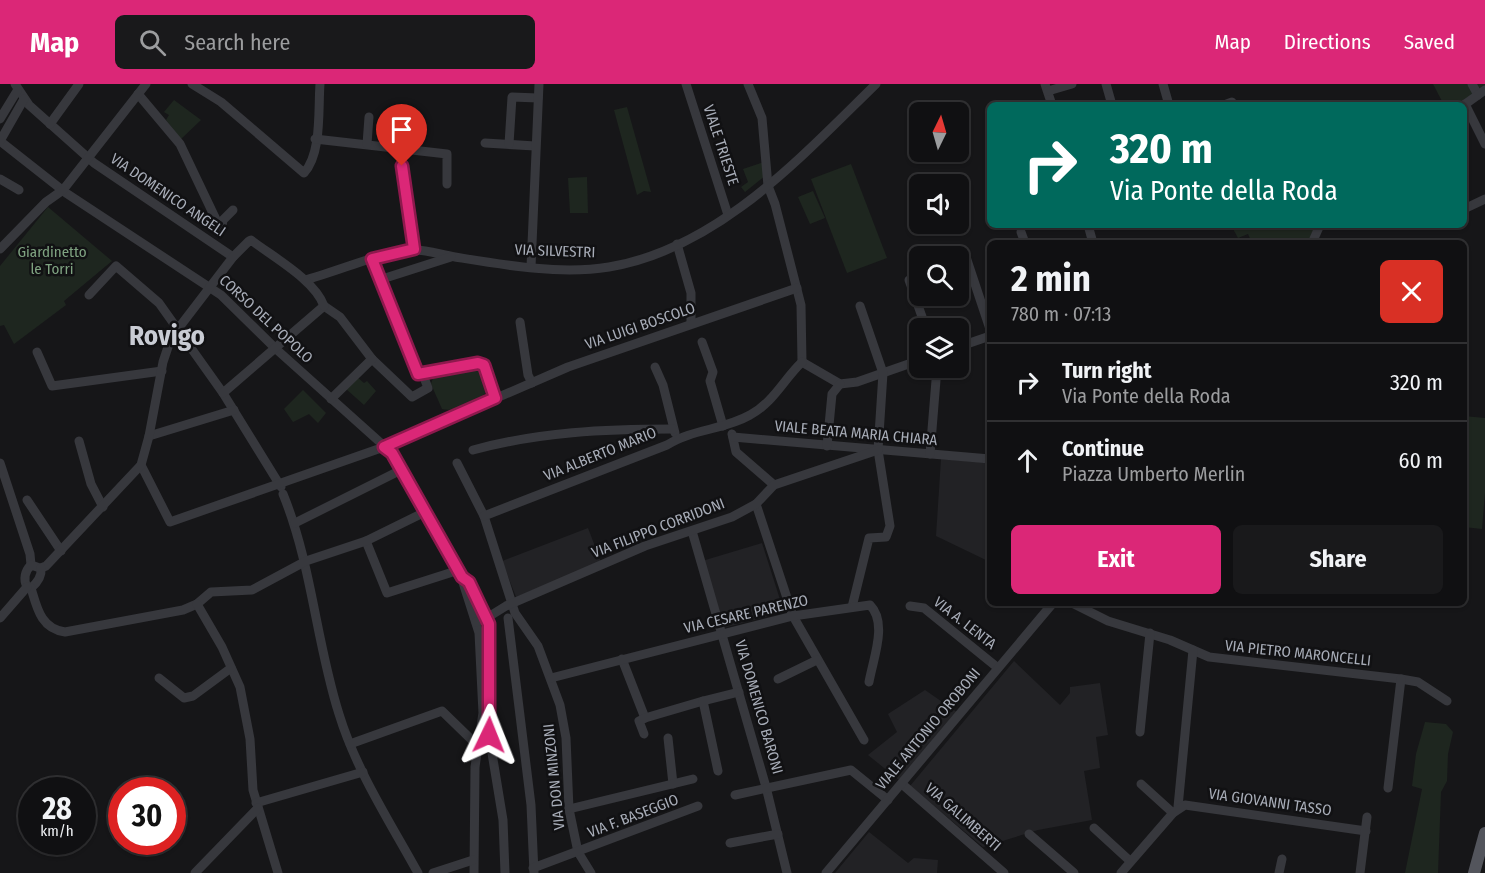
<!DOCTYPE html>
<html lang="en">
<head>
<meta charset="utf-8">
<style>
	body { margin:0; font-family:"Fira Sans Condensed",sans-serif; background:#19191b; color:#f1f3f6; height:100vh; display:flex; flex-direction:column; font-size:22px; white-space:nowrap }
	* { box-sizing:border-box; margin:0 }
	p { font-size:20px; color:#9c9d9f }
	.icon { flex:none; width:33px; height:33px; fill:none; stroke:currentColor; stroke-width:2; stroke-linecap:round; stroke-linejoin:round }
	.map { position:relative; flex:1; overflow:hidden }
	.sheet { position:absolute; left:987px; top:156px; width:480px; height:366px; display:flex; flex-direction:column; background:#101012; border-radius:9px; box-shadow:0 2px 4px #0004,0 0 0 2px #303032 }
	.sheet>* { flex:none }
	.guide { position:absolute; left:987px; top:18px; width:480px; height:126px; border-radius:9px; box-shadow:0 2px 4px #0004,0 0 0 2px #303032; background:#00695c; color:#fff; overflow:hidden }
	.needle { width:39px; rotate:5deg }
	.controls { position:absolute; left:909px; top:18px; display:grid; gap:12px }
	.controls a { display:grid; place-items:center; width:60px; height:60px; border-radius:9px; background:#101012; box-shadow:0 2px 4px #0004,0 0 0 2px #303032; font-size:30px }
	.speed { position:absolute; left:18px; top:693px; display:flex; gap:12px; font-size:30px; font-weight:700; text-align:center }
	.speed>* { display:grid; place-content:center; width:78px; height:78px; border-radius:50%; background:#101012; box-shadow:0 2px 4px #0004,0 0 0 2px #303032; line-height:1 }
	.speed small { font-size:15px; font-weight:400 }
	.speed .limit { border:9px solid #d22; background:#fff; color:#111 }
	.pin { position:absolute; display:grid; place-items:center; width:51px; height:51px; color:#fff; margin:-62px -26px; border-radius:50% 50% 50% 0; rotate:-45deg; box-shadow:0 0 6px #0007 }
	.pin .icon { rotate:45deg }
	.me { position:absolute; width:66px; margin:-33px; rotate:2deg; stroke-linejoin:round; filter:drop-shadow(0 0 4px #0008) }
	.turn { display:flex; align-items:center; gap:21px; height:126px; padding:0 24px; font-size:27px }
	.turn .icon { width:78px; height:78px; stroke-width:2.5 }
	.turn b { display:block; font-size:42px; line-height:51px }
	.round { display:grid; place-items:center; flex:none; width:63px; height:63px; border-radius:9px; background:#19191b }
	.summary { display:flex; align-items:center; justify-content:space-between; height:102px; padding:0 24px }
	h1 { font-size:36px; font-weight:700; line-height:45px }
	.primary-button { display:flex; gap:12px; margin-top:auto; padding:12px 24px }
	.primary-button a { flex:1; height:69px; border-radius:9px; background:#db2777; color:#fff; font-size:24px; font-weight:700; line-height:69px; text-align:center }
	.primary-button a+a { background:#19191b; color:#f1f3f6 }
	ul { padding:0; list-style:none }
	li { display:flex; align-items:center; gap:18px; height:78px; padding:0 24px; border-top:2px solid #303032 }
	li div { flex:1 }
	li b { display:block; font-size:22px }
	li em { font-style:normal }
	header { display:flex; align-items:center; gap:36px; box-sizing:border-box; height:84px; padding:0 30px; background:#db2777; color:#fff }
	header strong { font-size:28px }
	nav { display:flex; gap:33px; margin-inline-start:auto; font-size:21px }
	.search { width:420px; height:54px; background:#19191b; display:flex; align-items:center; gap:15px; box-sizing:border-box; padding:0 21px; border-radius:9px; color:#9c9d9f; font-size:22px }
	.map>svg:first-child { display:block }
	.built { fill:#222225 }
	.green { fill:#1e261f }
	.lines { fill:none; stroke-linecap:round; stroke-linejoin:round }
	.minor { stroke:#37383d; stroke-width:9 }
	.major { stroke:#53555c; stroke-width:12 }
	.route-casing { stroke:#8e194d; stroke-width:15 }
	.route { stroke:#db2777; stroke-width:10 }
	.labels { text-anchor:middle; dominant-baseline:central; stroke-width:5; stroke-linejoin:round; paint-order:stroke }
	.street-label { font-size:15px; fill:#a8adb8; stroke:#111113 }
	.park-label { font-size:15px; fill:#7fa381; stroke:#111113 }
	.town-label { font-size:27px; font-weight:bold; fill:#c9ccd4; stroke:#111113 }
</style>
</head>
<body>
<header>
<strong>Map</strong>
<div class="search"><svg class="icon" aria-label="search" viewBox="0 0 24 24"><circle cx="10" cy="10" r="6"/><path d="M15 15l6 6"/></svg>Search here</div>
<nav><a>Map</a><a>Directions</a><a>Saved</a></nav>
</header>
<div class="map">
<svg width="1485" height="789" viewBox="0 0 1485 789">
	<rect width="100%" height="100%" fill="#161618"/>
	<g class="built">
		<path d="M 941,375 L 990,379 L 990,478 L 936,452 Z"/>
		<path d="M 588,444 L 601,478 L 516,513 L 502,477 Z"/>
		<path d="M 762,459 L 784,528 L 723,544 L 702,477 Z"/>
		<path d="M 1014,577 L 1060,621 L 1070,609 L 1070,603 L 1100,599 L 1108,651 L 1096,653 L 1100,684 L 1084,687 L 1092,736 L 1038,746 L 983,763 L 910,702 Z"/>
		<path d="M 925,606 L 961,631 L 899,696 L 868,671 L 897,648 L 888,630 Z"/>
		<path d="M 869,748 L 908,779 L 914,774 L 938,776 L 937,789 L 835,789 Z"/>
	</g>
	<g class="green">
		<path d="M 1433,0 L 1485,0 L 1485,3 L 1460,21 L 1444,21 Z"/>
		<path d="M 174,16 L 201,36 L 181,55 L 166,36 L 169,31 L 164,28 Z"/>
		<path d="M 627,23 L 651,108 L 644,107 L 637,111 L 614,26 Z"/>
		<path d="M 764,78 L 765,92 L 745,108 L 741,103 L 748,98 L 743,85 Z"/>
		<path d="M 851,80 L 887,174 L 847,189 L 811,95 Z"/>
		<path d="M 587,93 L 588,129 L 570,129 L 568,94 Z"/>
		<path d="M 813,107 L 825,134 L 810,140 L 798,113 Z"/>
		<path d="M 48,123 L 112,177 L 64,217 L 66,221 L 14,260 L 4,241 L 0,242 L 0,182 Z"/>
		<path d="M 1231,141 L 1316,141 L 1307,159 L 1252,159 L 1248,150 L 1238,154 Z"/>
		<path d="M 478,283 L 481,284 L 488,305 C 482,317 455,329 442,325 L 431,300 L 433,294 Z"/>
		<path d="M 357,293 L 364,299 L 367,297 L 376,307 L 364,321 L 346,305 Z"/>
		<path d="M 303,306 L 326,329 L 318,339 L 309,330 L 293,338 L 284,325 Z"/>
		<path d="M 1464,332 L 1485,334 L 1485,409 L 1482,445 L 1464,443 Z"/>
		<path d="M 1425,638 L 1446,640 L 1453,648 L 1448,670 L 1447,697 L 1441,708 L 1438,789 L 1405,789 L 1422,705 L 1412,702 L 1416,670 Z"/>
	</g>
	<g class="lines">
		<g class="minor">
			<path d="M 15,0 L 29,21 L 94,79 L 233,173"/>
			<path d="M 192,0 L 221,18 L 304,89 C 322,69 318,26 320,0"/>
			<path d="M 686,0 L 728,131"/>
			<path d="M 748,0 L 762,34 L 768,102 L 775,120 L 801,221 L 802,278"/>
			<path d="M 1045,0 L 1052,21"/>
			<path d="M 1106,0 L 1112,21"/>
			<path d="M 1163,0 L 1169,21"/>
			<path d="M 1472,0 L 1478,11"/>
			<path d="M 1048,7 L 1072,0"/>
			<path d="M 138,10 L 180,60 L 221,146"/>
			<path d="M 1465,20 L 1485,60"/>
			<path d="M 1224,21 L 1232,18"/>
			<path d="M 1464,21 L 1485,6"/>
			<path d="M 0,35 L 17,7"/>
			<path d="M 50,40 L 79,0"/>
			<path d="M 315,55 L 447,70 L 447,100"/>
			<path d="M 0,57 L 66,109 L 221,211 L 276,265 L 392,369 L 459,486 L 479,549 L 483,629 L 475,683 L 474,789"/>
			<path d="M 0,57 L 24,15"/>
			<path d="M 485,59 L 535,62"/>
			<path d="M 367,60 L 369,33"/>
			<path d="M 509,60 L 512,13 L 538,14"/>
			<path d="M 400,65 L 414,165"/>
			<path d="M 0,95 L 19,106"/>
			<path d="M 1464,125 L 1485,115"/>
			<path d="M 1088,141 L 1093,159"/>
			<path d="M 221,147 L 223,136 L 233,126"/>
			<path d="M 1021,148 L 1025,159"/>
			<path d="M 1312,159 L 1320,141"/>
			<path d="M 677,160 L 691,209 L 691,239"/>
			<path d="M 0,165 L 46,118 L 63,106 L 146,0"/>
			<path d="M 966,173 L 990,245"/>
			<path d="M 372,175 L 418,289 L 423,291"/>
			<path d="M 531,183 L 539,0"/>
			<path d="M 305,196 C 333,189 389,165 415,166 C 428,166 442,171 455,173 C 504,181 560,191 609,183 C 718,165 801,73 876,0"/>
			<path d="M 379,196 L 451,173"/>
			<path d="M 909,196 L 926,244"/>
			<path d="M 89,211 L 116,182 L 159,219 L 223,309 L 281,403"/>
			<path d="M 324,222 L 340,233 L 372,275 L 412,313 L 428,304 L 423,291"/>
			<path d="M 520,238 L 528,291 L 532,299"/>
			<path d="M 702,258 L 713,288 L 710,297 L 723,342"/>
			<path d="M 958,263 L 990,252"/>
			<path d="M 37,268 L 52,302 L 162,287"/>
			<path d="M 802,278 L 840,300 L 857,298 L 920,276"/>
			<path d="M 655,283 L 663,301 L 675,349"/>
			<path d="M 423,291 L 478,279 L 484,281 L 495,314"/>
			<path d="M 223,309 L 324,222"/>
			<path d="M 331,315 L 372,275"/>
			<path d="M 732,350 L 736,368 L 774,401"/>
			<path d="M 149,352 L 234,326"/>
			<path d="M 733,353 L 990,375"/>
			<path d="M 79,357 L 91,400 L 103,423"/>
			<path d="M 827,362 L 832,310 L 840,300"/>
			<path d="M 473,366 C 539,348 605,345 673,345"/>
			<path d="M 930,370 L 937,284"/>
			<path d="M 0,379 L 30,470 L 31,481"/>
			<path d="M 457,379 L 484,432 L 515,529 L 538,562 L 560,621 L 566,654 L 569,725 L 578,768 L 591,789"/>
			<path d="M 141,381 L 170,438 L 384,363 L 568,283 L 797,204"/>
			<path d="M 283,410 C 312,481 316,558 339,630 C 356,686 390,738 418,789"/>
			<path d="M 27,416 L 61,467"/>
			<path d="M 756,420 L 793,532 L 864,656"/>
			<path d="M 484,432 L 667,361 C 692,345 724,346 750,331 C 773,319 784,295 802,278"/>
			<path d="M 295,439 L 401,386"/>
			<path d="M 692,447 L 766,703 L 787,789"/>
			<path d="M 366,457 L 387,509 L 459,486"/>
			<path d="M 41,484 L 46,482 L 141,381 L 149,352 L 163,278 L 171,254 L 233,173 L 249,157 L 251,156 C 273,173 315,196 324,222"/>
			<path d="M 462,493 L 469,498 L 489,540 L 489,651 L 503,736 L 505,789"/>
			<path d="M 27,503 C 23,495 25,487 31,481 L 37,483"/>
			<path d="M 27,503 L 31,504 C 37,499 42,493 41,484"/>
			<path d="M 31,504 C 37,524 41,545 65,548 L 183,526 L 197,520 L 211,508 L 252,506 L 306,477 L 366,457 L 425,428"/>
			<path d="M 1072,519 L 1108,537 L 1170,556 L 1209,573 L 1401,595 L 1418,598 L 1447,617"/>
			<path d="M 197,520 L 222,563 L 240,603 L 250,655 L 253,706 L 278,789"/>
			<path d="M 910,522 L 924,524 L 998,584"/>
			<path d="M 852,523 L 869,454 L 886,453 L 890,442 L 878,366 L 883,289 L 860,222"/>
			<path d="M 0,534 L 27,503"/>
			<path d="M 508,534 L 531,721 L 534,789"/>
			<path d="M 476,538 L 485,535 L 506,522 L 645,462 L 732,433 L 756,420 L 774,401 L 878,366"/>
			<path d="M 622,575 L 645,634"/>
			<path d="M 159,594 L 184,614 L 193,612 L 231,584"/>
			<path d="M 551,594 L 793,532 L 870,521 C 888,539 873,575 869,598"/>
			<path d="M 778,595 L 817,576"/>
			<path d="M 1140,648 L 1150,549"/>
			<path d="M 644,650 L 639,637 L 645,634 L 703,617"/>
			<path d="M 668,654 L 673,700"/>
			<path d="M 350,660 L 442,627 L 478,662"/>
			<path d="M 718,687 L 703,617 L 739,608"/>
			<path d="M 902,700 L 1004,789"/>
			<path d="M 1141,700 L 1173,729"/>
			<path d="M 1388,704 L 1401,595"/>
			<path d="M 735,711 L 851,686 L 888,716"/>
			<path d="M 256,719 L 363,688"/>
			<path d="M 1178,723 L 1193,566"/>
			<path d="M 569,725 L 693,695"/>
			<path d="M 1094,744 L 1130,777"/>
			<path d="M 1029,750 L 1074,789"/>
			<path d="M 730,759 L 778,750"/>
			<path d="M 533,784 L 698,722"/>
			<path d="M 195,789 L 258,724"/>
			<path d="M 433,789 L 473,776"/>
			<path d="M 826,789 L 1053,519"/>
			<path d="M 1121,789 L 1173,729 L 1185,721 L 1366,747"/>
			<path d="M 1279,789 L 1282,775"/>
			<path d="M 1360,789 L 1367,733"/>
		</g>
		<path class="major" d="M 1474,789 L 1485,749"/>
	</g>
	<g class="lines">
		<g class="route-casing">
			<path id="route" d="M 402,82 L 414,165 L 372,175 L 418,290 L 478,279 L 484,281 L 495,314 L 384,363 L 392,369 L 462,493 L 469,498 L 489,540 L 489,651"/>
		</g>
		<use href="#route" class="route"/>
	</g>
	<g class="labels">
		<g class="street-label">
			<text transform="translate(721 61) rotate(72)">VIALE TRIESTE</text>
			<text transform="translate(168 111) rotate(34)">VIA DOMENICO ANGELI</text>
			<text transform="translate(555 167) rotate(2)">VIA SILVESTRI</text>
			<text transform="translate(266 235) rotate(43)">CORSO DEL POPOLO</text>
			<text transform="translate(640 242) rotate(-19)">VIA LUIGI BOSCOLO</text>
			<text transform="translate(856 349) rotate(5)">VIALE BEATA MARIA CHIARA</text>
			<text transform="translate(600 370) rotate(-22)">VIA ALBERTO MARIO</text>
			<text transform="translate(658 444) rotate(-21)">VIA FILIPPO CORRIDONI</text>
			<text transform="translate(746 530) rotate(-13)">VIA CESARE PARENZO</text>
			<text transform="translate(965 539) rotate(38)">VIA A. LENTA</text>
			<text transform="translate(1298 569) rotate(6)">VIA PIETRO MARONCELLI</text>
			<text transform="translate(759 623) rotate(74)">VIA DOMENICO BARONI</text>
			<text transform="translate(928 645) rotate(-50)">VIALE ANTONIO OROBONI</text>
			<text transform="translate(554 693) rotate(-96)">VIA DON MINZONI</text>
			<text transform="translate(1270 718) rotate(8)">VIA GIOVANNI TASSO</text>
			<text transform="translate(633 732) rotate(-21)">VIA F. BASEGGIO</text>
			<text transform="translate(963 733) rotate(41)">VIA GALIMBERTI</text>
		</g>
		<g class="park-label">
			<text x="52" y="168">Giardinetto<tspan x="52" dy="17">le Torri</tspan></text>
		</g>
		<g class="town-label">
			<text x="167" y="252">Rovigo</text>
		</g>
	</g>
</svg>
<div class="controls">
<a><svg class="needle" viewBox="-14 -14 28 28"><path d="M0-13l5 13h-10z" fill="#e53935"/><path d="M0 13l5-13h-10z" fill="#9c9d9f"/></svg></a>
<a><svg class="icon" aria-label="sound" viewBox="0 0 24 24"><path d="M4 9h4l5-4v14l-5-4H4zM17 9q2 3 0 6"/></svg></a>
<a><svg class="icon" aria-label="search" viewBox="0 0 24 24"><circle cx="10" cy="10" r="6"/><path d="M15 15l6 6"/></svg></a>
<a><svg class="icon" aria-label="layers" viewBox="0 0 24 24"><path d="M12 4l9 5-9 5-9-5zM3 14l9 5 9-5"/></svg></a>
</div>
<div class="speed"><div>28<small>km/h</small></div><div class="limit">30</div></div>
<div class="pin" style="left:402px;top:82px;background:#d93025"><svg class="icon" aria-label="arrive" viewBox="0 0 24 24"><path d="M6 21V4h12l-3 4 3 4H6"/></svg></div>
<svg class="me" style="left:489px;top:651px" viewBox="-20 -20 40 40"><path d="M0-17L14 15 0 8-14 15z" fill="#db2777" stroke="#fff" stroke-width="4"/></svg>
<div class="guide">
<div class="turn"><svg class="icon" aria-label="right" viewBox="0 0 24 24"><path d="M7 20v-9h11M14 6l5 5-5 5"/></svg><div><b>320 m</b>Via Ponte della Roda</div></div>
</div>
<section class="sheet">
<div class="summary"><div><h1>2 min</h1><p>780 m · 07:13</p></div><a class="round" style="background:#d93025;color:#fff"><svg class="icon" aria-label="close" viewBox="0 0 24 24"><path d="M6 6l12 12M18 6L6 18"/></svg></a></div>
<ul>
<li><svg class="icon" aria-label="right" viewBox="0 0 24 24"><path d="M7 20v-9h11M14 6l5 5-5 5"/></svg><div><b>Turn right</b><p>Via Ponte della Roda</p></div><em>320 m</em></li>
<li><svg class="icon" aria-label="ahead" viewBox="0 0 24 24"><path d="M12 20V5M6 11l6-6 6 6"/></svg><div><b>Continue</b><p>Piazza Umberto Merlin</p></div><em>60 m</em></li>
</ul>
<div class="primary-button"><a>Exit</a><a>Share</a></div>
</section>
</div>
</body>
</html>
